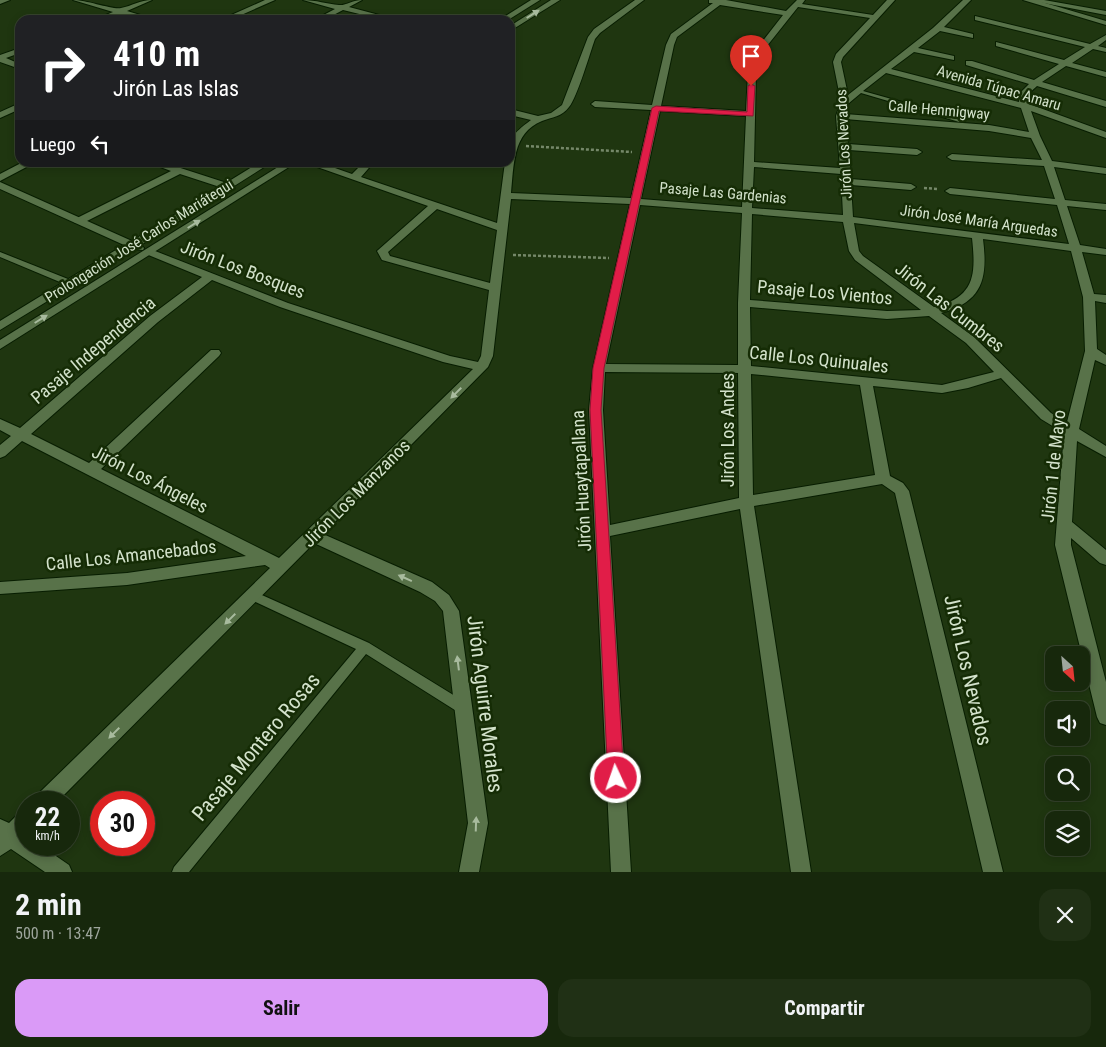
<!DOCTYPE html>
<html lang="es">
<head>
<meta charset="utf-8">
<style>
	body { margin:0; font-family:"Roboto Condensed",sans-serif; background:#203015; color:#f1f3f6; height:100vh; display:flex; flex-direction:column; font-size:19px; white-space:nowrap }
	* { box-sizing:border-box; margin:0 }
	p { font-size:16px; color:#9ea69d }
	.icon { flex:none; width:28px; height:28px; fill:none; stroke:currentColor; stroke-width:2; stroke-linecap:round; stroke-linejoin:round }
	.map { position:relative; height:872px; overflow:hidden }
	.panel { display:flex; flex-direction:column; background:#17280c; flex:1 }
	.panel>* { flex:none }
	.top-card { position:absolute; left:15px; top:15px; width:500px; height:152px; border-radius:15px; box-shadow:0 2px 8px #0003,0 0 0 1px #36442d; background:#202124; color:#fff; overflow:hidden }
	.needle { width:32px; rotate:153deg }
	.controls { position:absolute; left:1045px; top:646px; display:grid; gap:10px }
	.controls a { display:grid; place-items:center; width:45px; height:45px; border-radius:10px; background:#17280c; box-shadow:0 2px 8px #0003,0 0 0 1px #36442d; font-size:25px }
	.speed { position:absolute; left:15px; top:791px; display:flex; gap:10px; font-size:25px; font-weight:700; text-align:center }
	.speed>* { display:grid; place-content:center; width:65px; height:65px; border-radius:50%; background:#17280c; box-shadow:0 2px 8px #0003,0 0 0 1px #36442d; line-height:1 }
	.speed small { font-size:12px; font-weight:400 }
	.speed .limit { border:8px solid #d22; background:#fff; color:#111 }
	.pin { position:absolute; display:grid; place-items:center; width:42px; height:42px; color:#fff; margin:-51px -21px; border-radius:50% 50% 50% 0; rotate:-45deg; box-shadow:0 0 5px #0007 }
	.pin .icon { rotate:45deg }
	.me { position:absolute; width:55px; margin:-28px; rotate:357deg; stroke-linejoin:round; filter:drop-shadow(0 0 4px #0008) }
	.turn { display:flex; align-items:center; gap:18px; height:105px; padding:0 15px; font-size:22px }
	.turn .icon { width:65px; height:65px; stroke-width:2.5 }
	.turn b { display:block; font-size:35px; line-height:42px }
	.then { display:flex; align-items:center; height:48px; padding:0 15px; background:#0003; gap:10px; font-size:19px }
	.round { display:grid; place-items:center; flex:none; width:52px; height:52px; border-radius:15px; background:#203015 }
	.headline { display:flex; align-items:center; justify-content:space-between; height:85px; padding:0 15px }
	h1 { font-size:30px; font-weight:700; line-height:38px }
	.cta { display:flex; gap:10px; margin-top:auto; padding:10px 15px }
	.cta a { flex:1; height:58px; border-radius:15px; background:#da9af7; color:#111; font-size:20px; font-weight:700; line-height:58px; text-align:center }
	.cta a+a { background:#203015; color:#f1f3f6 }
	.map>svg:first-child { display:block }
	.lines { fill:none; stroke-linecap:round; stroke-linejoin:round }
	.service-casing { stroke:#071d00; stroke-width:2 }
	.minor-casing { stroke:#071d00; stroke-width:2 }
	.tertiary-casing { stroke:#071d00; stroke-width:2 }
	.path { stroke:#758869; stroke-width:2.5; stroke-dasharray:3 2; stroke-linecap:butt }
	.service { fill:#587249; fill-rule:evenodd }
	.minor { fill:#587249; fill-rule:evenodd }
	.tertiary { fill:#587249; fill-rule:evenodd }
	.oneway { fill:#a8bb9e }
	.route { fill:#e11d48; stroke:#92132f }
	.labels { text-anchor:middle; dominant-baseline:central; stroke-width:5; stroke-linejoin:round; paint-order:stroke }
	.far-street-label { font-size:15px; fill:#d3e2cb; stroke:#152c05 }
	.street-label { font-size:18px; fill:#d3e2cb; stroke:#152c05 }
	.near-street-label { font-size:21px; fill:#d3e2cb; stroke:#152c05 }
</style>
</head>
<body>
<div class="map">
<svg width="1106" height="872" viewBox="0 0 1106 872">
	<rect width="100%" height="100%" fill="#1f3610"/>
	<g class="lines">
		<g class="service-casing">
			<g id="service">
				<path d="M 0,252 L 73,281 L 74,283 L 70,285 L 67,285 L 0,257 Z"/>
				<path d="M 253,591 L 369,643 L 468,704 L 469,708 L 468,712 L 463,714 L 458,712 L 366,654 L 189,872 L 172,872 L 174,867 L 356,649 L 249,599 L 247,596 L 249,593 Z"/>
			</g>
		</g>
		<g class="minor-casing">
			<g id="minor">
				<path d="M 0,0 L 10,0 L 0,4 Z"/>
				<path d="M 73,0 C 87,0 113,10 121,8 C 132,6 140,0 152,0 L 127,11 L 157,20 C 144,20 133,14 121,14 C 114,14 105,20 94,20 L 113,12 Z"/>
				<path d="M 265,0 L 275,0 L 230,20 L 220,20 Z"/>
				<path d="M 303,0 C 316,0 327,4 339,5 C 345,6 353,0 362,0 L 349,7 L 398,20 L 384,20 L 343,10 L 324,20 L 314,20 L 335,9 Z"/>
				<path d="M 635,0 L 644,0 L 600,33 L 595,39 C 590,53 577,98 569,107 C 562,117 552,117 542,121 C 512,133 514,166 511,193 L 631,198 L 651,110 L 595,107 L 591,104 L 595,101 L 652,105 L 666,45 L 671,34 L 713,3 L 709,3 L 709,0 L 726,0 L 786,11 L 797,0 L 805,0 L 802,4 L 873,15 L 887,0 L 895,0 L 843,57 L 841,62 L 848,95 L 933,28 L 963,0 L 971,0 L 944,27 L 973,34 L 973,38 L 940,31 L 918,48 L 954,56 L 954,60 L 914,52 L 891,69 L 1019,102 L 1020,93 L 1029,84 L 966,65 L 966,61 L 972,61 L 1034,80 L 1059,64 L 996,46 L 996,42 L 1064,60 L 1085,47 L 975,20 L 975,16 L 1090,44 L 1106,35 L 1106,40 L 1098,46 L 1106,48 L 1106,52 L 1093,49 L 1072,63 L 1106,72 L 1106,77 L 1066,66 L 1042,82 L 1106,101 L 1106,107 L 1037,86 C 1030,92 1026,95 1029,104 L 1106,132 L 1106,138 L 1031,111 L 1040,136 L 1052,161 L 1106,168 L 1106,174 L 1054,167 L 1065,200 L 1106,204 L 1106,210 L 1067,206 L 1080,245 L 1106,249 L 1106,255 L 1082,252 L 1094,294 L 1106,295 L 1106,303 L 1095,301 L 1097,349 L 1106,355 L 1106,365 L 1095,360 L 1079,429 L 1106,446 L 1106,457 L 1077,441 L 1072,522 L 1106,550 L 1106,565 L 1100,563 L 1071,538 L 1071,545 L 1106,682 L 1106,725 L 1100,723 L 1097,717 L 1055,545 L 1064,433 L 1041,419 L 1001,378 L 968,388 L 942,393 L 873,386 L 890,476 L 903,483 L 909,491 L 1003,872 L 983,872 L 895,493 L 882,484 L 754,506 L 811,872 L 791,872 L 740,509 L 610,536 L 631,872 L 611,872 L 589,410 L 593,368 L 630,204 L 511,199 L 493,356 L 488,367 L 323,534 L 432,582 L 449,595 L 459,611 L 488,823 L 479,872 L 459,872 L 468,823 L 443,611 L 435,601 L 420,592 L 314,543 L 57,802 L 35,802 L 37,795 L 270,568 L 265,565 L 127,585 L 0,594 L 0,582 L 127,573 L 246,556 L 22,441 L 5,456 L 0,458 L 0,445 L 11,436 L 0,430 L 0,419 L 20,428 L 150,316 L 202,277 L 146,254 L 145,252 L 150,249 L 288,303 L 450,356 L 478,362 L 481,356 L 489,290 L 382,260 L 377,251 L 428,206 L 303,162 L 318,162 L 352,174 L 364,162 L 374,162 L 361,177 L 497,223 L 505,162 L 510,162 C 510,137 511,135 531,120 L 510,115 L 510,109 L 538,116 L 551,113 L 562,105 L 588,37 L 594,29 ZM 720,5 L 783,15 L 751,56 L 748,73 L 746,111 L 661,106 L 674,45 L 677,37 ZM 798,7 L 870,18 L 836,54 L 833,62 L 841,102 L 836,116 L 840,168 L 754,162 L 756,73 L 759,56 ZM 886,73 L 1021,108 L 1029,132 L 989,125 L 845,114 L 849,103 L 861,93 L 956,121 L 959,122 L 963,119 L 863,91 ZM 660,111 L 746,116 L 742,207 L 641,199 ZM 845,119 L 989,131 L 1031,138 L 1042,160 L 952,154 L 947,157 L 952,160 L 1044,166 L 1055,199 L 950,188 L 945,191 L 950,194 L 1057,205 L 1069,244 L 853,217 L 851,185 L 911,190 L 916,187 L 911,184 L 851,179 L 849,150 L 917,155 L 922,152 L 917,149 L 848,144 ZM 754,167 L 841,174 L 843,215 L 752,208 ZM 640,205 L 742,213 L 738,303 L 738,365 L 606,364 ZM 437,209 L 497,230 L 490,283 L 390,256 L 388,252 ZM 752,214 L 843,222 L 849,251 L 855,260 L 921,310 L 887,311 L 750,300 ZM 854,223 L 972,238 C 976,275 975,297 934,307 L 863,256 L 859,251 ZM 983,239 L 1071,251 L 1083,297 L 1085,351 L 1067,422 L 1051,413 L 974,337 L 941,313 C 983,302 988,278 983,239 ZM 212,280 L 280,307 L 443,362 L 473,369 L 279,558 L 101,469 L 219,356 L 221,353 L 219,350 L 211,350 L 89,463 L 31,434 L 158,322 ZM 750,307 L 887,319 L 929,316 L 966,343 L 994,372 L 942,385 L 751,366 ZM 605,372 L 738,373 L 739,498 L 610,525 L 603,410 ZM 751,374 L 860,385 L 875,475 L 753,495 Z"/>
				<path d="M 1028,0 L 1044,0 L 1106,11 L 1106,15 Z"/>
				<path d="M 20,48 L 20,53 L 6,58 L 20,64 L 20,69 L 0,62 L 0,55 Z"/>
				<path d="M 20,103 L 20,109 L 0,118 L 0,112 Z"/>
				<path d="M 23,162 L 36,162 L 0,181 L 0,174 Z"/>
				<path d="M 147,162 L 162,162 L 233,185 L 234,187 L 229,190 L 180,174 L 83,223 L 75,223 L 74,221 L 75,219 L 171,171 Z"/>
				<path d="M 26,811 L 26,845 L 40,845 L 69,865 L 72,872 L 45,872 L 11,849 L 0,856 L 0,819 L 9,823 L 19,813 Z"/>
			</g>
		</g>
		<g class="tertiary-casing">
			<g id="tertiary">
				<path d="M 531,0 L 540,0 L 508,20 L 499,20 Z"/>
				<path d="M 551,0 L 560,0 L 510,31 L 510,26 Z"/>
				<path d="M 1023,0 L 1035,0 L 1106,21 L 1106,25 Z"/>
				<path d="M 260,162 L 272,162 L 141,245 L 144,248 L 143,250 L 133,249 L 0,330 L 0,321 L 124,245 L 0,189 L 0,182 L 132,241 Z"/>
				<path d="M 286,162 L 297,162 L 0,349 L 0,340 Z"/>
			</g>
		</g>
		<g class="path">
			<path d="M 526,146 L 632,152"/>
			<path d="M 924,188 L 938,189"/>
			<path d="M 513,255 L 609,258"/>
		</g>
		<use href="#service" class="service"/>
		<use href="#minor" class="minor"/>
		<use href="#tertiary" class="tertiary"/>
	</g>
	<defs><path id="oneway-solid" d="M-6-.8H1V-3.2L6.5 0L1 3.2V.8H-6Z" transform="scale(1.25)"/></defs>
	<g class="oneway">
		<use href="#oneway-solid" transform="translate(533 14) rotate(-32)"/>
		<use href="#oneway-solid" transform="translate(194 224) rotate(-32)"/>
		<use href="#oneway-solid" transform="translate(41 319) rotate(-32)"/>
		<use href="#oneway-solid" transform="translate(456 393) rotate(135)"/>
		<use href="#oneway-solid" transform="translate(405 578) rotate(-156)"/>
		<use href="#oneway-solid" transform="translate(230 619) rotate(135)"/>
		<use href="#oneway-solid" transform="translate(458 663) rotate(-97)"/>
		<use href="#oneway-solid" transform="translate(114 733) rotate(135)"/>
		<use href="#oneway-solid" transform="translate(476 824) rotate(-88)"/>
	</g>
	<path class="route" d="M 751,84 L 755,86 L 753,116 L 659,111 L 604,368 L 601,410 L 624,778 L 621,783 L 616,785 L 610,783 L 608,778 L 590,410 L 593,368 L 652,108 L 656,106 L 747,112 L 748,86 Z"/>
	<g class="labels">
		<g class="far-street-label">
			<text transform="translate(999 88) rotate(16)">Avenida Túpac Amaru</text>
			<text transform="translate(939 110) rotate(5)">Calle Henmigway</text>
			<text transform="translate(844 144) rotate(-93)">Jirón Los Nevados</text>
			<text transform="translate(723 193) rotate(5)">Pasaje Las Gardenias</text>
			<text transform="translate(979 221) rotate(8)">Jirón José María Arguedas</text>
			<text transform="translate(139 241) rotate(-32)">Prolongación José Carlos Mariátegui</text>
		</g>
		<g class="street-label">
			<text transform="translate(243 269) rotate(21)">Jirón Los Bosques</text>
			<text transform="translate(825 292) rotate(5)">Pasaje Los Vientos</text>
			<text transform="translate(950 307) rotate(38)">Jirón Las Cumbres</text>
			<text transform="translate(93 350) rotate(-40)">Pasaje Independencia</text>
			<text transform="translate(819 359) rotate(6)">Calle Los Quinuales</text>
			<text transform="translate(727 430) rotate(-90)">Jirón Los Andes</text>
			<text transform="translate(1053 466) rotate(-84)">Jirón 1 de Mayo</text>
			<text transform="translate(150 479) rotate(27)">Jirón Los Ángeles</text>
			<text transform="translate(581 481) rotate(-93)">Jirón Huaytapallana</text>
			<text transform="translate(356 493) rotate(-45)">Jirón Los Manzanos</text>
			<text transform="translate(131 555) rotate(-6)">Calle Los Amancebados</text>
		</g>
		<g class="near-street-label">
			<text transform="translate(968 670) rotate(77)">Jirón Los Nevados</text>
			<text transform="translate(485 704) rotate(83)">Jirón Aguirre Morales</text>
			<text transform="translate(256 747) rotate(-50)">Pasaje Montero Rosas</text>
		</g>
	</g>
</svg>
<div class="controls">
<a><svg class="needle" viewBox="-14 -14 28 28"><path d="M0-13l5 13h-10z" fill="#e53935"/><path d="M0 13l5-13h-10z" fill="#9ea69d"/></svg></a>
<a><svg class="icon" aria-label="sound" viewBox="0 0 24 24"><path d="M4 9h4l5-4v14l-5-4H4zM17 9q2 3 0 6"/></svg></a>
<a><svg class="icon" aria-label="search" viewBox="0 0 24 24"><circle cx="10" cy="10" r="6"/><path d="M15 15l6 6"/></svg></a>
<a><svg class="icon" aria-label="layers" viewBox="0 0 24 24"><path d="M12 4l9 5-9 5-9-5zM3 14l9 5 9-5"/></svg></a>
</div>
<div class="speed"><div>22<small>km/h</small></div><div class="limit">30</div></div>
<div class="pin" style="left:751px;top:86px;background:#d93025"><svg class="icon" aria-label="arrive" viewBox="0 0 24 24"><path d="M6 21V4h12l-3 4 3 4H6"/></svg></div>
<svg class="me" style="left:616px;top:778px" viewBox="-20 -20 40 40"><circle r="17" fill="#e11d48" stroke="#fff" stroke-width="3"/><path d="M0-11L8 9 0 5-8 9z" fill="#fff"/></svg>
<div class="top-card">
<div class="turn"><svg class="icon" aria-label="right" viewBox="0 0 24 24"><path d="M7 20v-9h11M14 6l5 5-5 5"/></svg><div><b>410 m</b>Jirón Las Islas</div></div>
<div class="then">Luego<svg class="icon" aria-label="left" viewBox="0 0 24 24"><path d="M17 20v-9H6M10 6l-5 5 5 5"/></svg></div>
</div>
</div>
<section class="panel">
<div class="headline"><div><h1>2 min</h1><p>500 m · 13:47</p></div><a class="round"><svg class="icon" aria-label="close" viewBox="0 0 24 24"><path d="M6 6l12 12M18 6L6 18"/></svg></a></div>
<div class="cta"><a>Salir</a><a>Compartir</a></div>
</section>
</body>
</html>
